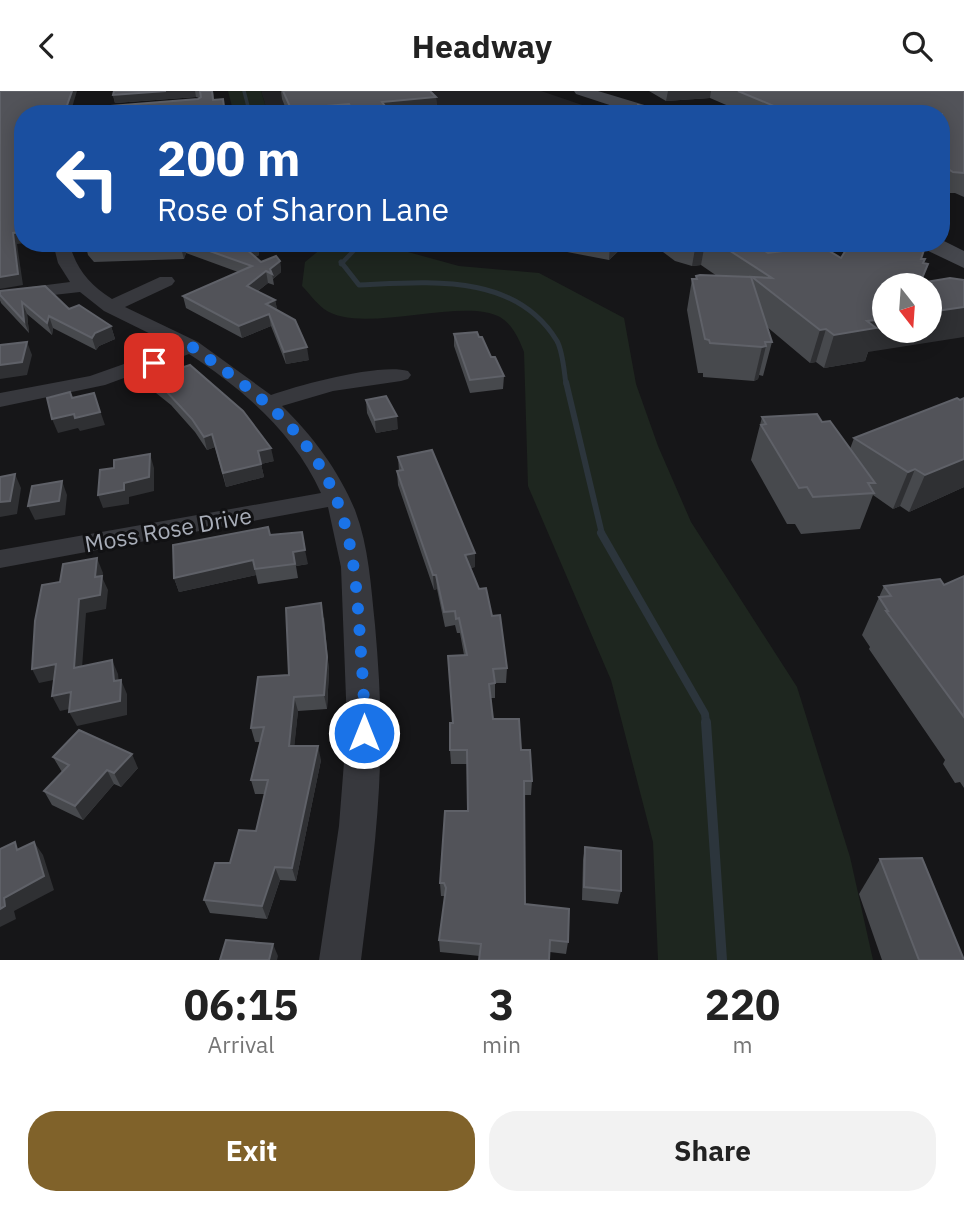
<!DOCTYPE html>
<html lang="en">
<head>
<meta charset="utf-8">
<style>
	body { margin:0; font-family:"IBM Plex Sans",sans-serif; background:#f2f2f2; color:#222; height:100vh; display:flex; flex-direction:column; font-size:26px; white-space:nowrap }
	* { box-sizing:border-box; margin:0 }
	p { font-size:23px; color:#767676 }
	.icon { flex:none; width:38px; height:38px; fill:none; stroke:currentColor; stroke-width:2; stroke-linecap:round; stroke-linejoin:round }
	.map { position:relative; height:869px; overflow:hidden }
	.details { display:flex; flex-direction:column; background:#fff; flex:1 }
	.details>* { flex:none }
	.top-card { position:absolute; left:14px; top:14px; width:936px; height:147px; border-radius:28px; box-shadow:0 4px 18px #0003; background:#1a4fa0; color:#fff; overflow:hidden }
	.needle { width:46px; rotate:163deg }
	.fabs { position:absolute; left:872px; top:182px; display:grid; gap:14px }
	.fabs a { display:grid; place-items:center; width:70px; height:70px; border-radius:50%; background:#fff; box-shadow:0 4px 18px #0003; font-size:35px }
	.pin { position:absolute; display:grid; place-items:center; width:60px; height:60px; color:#fff; margin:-30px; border-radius:14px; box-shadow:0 4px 10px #0006 }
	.me { position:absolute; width:77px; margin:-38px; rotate:0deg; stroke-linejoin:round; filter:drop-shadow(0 0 5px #0008) }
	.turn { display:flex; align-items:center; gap:24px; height:147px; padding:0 28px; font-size:32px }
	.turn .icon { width:91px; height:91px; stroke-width:2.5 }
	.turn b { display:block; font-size:49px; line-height:60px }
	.eta { display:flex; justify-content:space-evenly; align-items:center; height:119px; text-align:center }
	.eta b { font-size:42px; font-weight:800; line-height:49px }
	.button { display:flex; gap:14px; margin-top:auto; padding:14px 28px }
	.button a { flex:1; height:80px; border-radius:28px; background:#80622a; color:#fff; font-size:28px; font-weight:800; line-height:80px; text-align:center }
	.button a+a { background:#f2f2f2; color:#222 }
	header { display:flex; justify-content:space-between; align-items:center; height:91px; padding:0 28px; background:#fff; font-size:32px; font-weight:800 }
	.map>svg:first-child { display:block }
	.built { fill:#222225 }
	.green { fill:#1e261f }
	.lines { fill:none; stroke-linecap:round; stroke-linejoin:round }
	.stream-far5 { stroke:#2c353c; stroke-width:3.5 }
	.stream-far4 { stroke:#2c353c; stroke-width:4.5 }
	.stream-far3 { stroke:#2c353c; stroke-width:5 }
	.stream-far2 { stroke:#2c353c; stroke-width:6 }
	.stream-far1 { stroke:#2c353c; stroke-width:8 }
	.stream { stroke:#2c353c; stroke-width:10 }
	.minor { fill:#37383d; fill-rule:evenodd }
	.secondary { fill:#45474d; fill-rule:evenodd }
	.wall { fill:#47494d }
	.shaded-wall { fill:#2f3033 }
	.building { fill:#525359; stroke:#5f6168; stroke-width:2 }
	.route { stroke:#1a73e8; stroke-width:12; stroke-dasharray:0 21.6 }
	.labels { text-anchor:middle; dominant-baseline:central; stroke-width:6; stroke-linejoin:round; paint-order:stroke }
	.street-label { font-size:23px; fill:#a8adb8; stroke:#111113 }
</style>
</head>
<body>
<header><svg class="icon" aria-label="back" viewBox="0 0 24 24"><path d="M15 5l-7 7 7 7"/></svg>Headway<svg class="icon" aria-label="search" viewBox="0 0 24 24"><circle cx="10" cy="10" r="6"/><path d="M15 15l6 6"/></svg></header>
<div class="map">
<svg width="964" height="869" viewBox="0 0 964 869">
	<rect width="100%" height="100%" fill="#161618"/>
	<path class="built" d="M 261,0 L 541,0 L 594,18 L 598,23 L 268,23 Z"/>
	<g class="green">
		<path d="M 228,0 L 261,0 L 268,23 L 234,23 Z"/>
		<path d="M 328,152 L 403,152 L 397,158 L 459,175 L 539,182 L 624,227 L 636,293 L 658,355 L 691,431 L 797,596 L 850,766 L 873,869 L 658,869 L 653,751 L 611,589 L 528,395 L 524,261 C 519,248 513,234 500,226 C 463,205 360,245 324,218 C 316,212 309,202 302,195 L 305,171 Z"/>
	</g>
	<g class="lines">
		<path class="stream-far5" d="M 244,0 L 250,23"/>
		<path class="stream-far4" d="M 341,173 L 361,152"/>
		<path class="stream-far3" d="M 341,171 L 359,194 C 429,191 515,181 557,250 C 563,261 564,280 566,293"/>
		<path class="stream-far2" d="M 566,291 L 602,443"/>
		<path class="stream-far1" d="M 601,442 L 705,623 L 706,632"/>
		<path class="stream" d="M 706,631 L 722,869"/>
		<g class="minor">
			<path d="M 145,12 L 151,15 L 149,17 L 94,22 L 88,19 L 94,16 Z"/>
			<path d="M 53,152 L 69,152 C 77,179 89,193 112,208 L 160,186 L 172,186 L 175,190 L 172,194 L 125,216 L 198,251 L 271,304 C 300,294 379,272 408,280 L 411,284 L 408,288 L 401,290 L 333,300 L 282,315 C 312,344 339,380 355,419 C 369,456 371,496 375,534 C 379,580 382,627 380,673 C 378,739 369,804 361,869 L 319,869 L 339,735 L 347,633 L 341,476 L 328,416 L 0,477 L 0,459 L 321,402 C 294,342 243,298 189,263 L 105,294 L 0,316 L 0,302 L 90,285 L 175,255 L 104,220 L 80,201 L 0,210 L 0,200 L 70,191 L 58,172 Z"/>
		</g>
		<g class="secondary">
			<path d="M 574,0 L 598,0 L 661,19 L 663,23 L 637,23 L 576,3 Z"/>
			<path d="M 942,149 L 964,160 L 964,177 L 922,157 L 918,152 L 942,152 Z"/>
		</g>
	</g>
	<g class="wall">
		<path d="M 114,0 L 213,0 L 214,9 L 198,8 L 199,7 L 196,6 L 115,12 L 113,4 Z"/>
		<path d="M 281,0 L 436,6 L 437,23 L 288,23 L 282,8 Z"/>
		<path d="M 649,0 L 964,0 L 964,106 L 955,102 L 945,102 L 942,100 L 942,23 L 747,23 L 710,7 L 666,10 Z"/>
		<path d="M 85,152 L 257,153 L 259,164 L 255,166 L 261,171 L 280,170 L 281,181 L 273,188 L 274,194 L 268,192 L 258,200 L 275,209 L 277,219 L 309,269 L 286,273 L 271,235 L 242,247 L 186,217 L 183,205 L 238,181 L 186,162 L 184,168 L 94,171 L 88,164 Z"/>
		<path d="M 467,152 L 513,152 L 505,158 Z"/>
		<path d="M 520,152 L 627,152 L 609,169 Z"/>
		<path d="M 651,152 L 753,152 L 768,162 L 841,167 L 921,168 L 924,172 L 928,173 L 921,192 L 868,261 L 865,270 L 824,277 L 816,271 L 810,272 L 766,235 L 772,251 L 763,285 L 759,284 L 758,288 L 754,290 L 703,286 L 703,282 L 698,282 L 687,219 L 692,188 L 696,188 L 696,185 L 717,185 L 701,174 L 692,175 L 675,170 Z"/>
		<path d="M 0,200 L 69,218 L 111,235 L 115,248 L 99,255 L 96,259 L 53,237 L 52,244 L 27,223 L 29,242 L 1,212 L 0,209 Z"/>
		<path d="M 454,243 L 491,266 L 504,285 L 503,298 L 470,302 L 454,255 Z"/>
		<path d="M 142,281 L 274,370 L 261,373 L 264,386 L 226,396 L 215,356 L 207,359 L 195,341 L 171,314 L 146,294 Z"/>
		<path d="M 964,307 L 964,396 L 909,421 L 900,415 L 893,418 L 873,404 L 860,438 L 801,443 L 795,433 L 787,433 L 751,369 L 762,326 L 822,331 L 850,358 L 854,347 Z"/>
		<path d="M 366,309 L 398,338 L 376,342 L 367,322 Z"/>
		<path d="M 398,366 L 475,476 L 470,477 L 507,577 L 506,592 L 495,592 L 495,607 L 491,607 L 493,628 L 521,659 L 532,690 L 531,704 L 524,704 L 525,813 L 568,851 L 566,863 L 550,861 L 480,865 L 440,861 L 439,849 L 445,805 L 441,805 L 440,792 L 468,720 L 467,673 L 451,673 L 450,659 L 452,632 L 464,564 L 460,542 L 457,542 L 455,534 L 445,536 L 437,498 L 434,499 L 398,394 L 397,380 L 399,380 Z"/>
		<path d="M 270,444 L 308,473 L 296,475 L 298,487 L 258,493 L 256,484 L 179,501 L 174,487 Z"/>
		<path d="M 964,485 L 964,697 L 960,691 L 955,692 L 943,673 L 945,669 L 869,558 L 870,556 L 862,544 L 884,495 L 944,494 Z"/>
		<path d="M 324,526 L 329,580 L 327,618 L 298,620 L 294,655 L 321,669 L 296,790 L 280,789 L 267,828 L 210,822 L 204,809 L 230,772 L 256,740 L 265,703 L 255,703 L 251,689 L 260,651 L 255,651 L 251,637 L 289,584 Z"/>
		<path d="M 53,666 L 138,677 L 121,696 L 114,693 L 83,729 L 52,714 L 44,700 L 62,681 Z"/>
		<path d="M 585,756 L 621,800 L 618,813 L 582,809 L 583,769 Z"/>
		<path d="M 880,768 L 964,869 L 882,869 L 859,803 Z"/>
	</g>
	<g class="shaded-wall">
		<path d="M 72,0 L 77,0 L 70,23 L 64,23 Z"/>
		<path d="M 166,0 L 195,0 L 196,6 L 115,12 L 113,4 Z"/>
		<path d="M 668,0 L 711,0 L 710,7 L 666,10 Z"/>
		<path d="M 436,6 L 437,23 L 353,23 L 352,18 L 382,11 Z"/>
		<path d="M 349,13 L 350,23 L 292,23 L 291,18 Z"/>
		<path d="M 23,141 L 23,152 L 25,152 L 17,153 L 23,194 L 0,198 L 0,186 L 13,142 Z"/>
		<path d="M 183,152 L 186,162 L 184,168 L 181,157 Z"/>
		<path d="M 505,152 L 513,152 L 505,158 Z"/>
		<path d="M 610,152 L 627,152 L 609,169 Z"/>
		<path d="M 696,152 L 705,152 L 701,174 L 692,175 Z"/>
		<path d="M 257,153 L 259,164 L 248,169 L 246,158 Z"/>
		<path d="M 280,170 L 281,181 L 273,188 L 272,183 L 270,178 Z"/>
		<path d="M 266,180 L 268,192 L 249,207 L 247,195 Z"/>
		<path d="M 275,209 L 278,221 L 269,225 L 271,235 L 242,247 L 239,235 L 266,213 Z"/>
		<path d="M 22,211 L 27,223 L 29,242 L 24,230 Z"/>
		<path d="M 964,216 L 964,246 L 868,261 L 865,270 L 824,277 L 834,244 L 867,230 L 884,228 L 884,240 L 929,240 L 929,221 Z"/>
		<path d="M 49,225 L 53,237 L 52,244 L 47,232 Z"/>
		<path d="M 111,235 L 115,248 L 99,255 L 96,259 L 92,247 L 95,242 Z"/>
		<path d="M 826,238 L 816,271 L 810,272 L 820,239 Z"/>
		<path d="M 27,251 L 32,264 L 27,284 L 0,288 L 0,274 Z"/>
		<path d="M 766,255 L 758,288 L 754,290 L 762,256 Z"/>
		<path d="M 307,256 L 309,269 L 286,273 L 284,261 Z"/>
		<path d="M 94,302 L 105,334 L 80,340 L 78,337 L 58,342 L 52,328 Z"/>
		<path d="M 397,325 L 398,338 L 376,342 L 375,329 Z"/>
		<path d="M 212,343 L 215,356 L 207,359 L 204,346 Z"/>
		<path d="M 271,357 L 274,370 L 261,373 L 264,386 L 226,396 L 223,382 L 258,360 Z"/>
		<path d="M 150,363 L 154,377 L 154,400 L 129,406 L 129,413 L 103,417 L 98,404 L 124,392 Z"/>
		<path d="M 964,368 L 964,396 L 909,421 L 925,384 Z"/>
		<path d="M 915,378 L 900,415 L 893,418 L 908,381 Z"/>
		<path d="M 15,383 L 21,397 L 17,423 L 0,426 L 0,411 Z"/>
		<path d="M 62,390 L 67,404 L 65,424 L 35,429 L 28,415 Z"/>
		<path d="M 305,459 L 308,473 L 296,475 L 293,461 Z"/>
		<path d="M 475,462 L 475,476 L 465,478 L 465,464 Z"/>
		<path d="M 97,467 L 103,482 L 102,486 L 108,499 L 106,518 L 86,522 L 81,591 L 74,577 L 79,508 L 95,486 Z"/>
		<path d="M 253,469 L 256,484 L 179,501 L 174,487 Z"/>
		<path d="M 433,484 L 436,484 L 437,498 L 434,499 Z"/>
		<path d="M 321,512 L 329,580 L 327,618 L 324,604 Z"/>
		<path d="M 112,569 L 118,583 L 120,604 L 114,590 Z"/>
		<path d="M 56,573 L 63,587 L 39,592 L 32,578 Z"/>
		<path d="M 121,589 L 127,603 L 127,624 L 77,635 L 69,621 Z"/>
		<path d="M 71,601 L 79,616 L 60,620 L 52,605 Z"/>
		<path d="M 294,606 L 298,620 L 293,669 L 289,655 Z"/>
		<path d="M 318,655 L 321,669 L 296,790 L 292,777 Z"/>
		<path d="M 132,663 L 138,677 L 121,696 L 114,682 Z"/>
		<path d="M 107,679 L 114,693 L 83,729 L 75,715 Z"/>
		<path d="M 34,751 L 43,764 L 54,799 L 14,820 L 16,828 L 0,836 L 0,818 L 4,807 Z"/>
		<path d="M 275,776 L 280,789 L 267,828 L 262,815 Z"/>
		<path d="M 273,853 L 278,865 L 277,869 L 269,869 Z"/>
	</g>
	<g class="building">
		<path d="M 0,0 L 72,0 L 64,23 L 23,23 L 23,141 L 13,142 L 18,183 L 0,186 Z"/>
		<path d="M 114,0 L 166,0 L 113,4 Z"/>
		<path d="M 200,0 L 212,0 L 213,9 L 223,8 L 225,23 L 109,23 L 111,15 L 198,8 L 201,6 Z"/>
		<path d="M 283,0 L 430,0 L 436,6 L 382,11 L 385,15 L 352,18 L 349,13 L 291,18 Z"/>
		<path d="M 738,0 L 964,0 L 964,82 L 953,81 L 942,74 L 942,23 L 793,23 Z"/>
		<path d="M 638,14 L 660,23 L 634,23 Z"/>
		<path d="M 85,152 L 183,152 L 181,157 L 90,159 Z"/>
		<path d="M 187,152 L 255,152 L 257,153 L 246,158 L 261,171 L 276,165 L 280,170 L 270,178 L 272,183 L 266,180 L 247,195 L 275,209 L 266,213 L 295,229 L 307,256 L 284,261 L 269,223 L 239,235 L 183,205 L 252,175 Z"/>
		<path d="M 718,152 L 753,152 L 768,162 L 821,155 L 841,167 L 850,152 L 900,152 L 924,159 L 921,168 L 925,168 L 923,172 L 928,173 L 920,192 L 950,187 L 964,189 L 964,216 L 929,221 L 929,194 L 884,194 L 884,228 L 867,230 L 876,237 L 834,244 L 826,238 L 820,239 L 752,186 L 772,187 Z"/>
		<path d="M 700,184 L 751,186 L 772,251 L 765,251 L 766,255 L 762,256 L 710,252 L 709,249 L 705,248 L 692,188 L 697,188 L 696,185 Z"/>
		<path d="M 45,195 L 69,218 L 79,214 L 111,235 L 95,242 L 92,247 L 49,225 L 47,232 L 22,211 L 24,230 L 0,204 L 0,200 Z"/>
		<path d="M 477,241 L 479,246 L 482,246 L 491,266 L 495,266 L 504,285 L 470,289 L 454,243 Z"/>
		<path d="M 27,251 L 22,271 L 0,274 L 0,254 Z"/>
		<path d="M 168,271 L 181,277 L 190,274 L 243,320 L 271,357 L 258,360 L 261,373 L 223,382 L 212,343 L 204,346 L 192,328 L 167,301 L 142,281 Z"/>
		<path d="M 70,301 L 72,307 L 94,302 L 100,321 L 75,327 L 74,323 L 52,328 L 47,307 Z"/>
		<path d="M 386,305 L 397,325 L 375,329 L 366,309 Z"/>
		<path d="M 957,307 L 960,309 L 964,307 L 964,368 L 925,384 L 915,378 L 908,381 L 854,347 Z"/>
		<path d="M 817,323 L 822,331 L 830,330 L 875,392 L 868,392 L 874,402 L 813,406 L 807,396 L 799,397 L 761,334 L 766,333 L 762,326 Z"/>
		<path d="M 432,359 L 475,462 L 465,464 L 479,498 L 486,497 L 492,525 L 500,524 L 507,577 L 493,578 L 495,592 L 489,593 L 493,628 L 519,628 L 521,659 L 530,659 L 532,690 L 524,690 L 525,813 L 569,818 L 568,851 L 550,849 L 549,869 L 479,869 L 481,853 L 439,849 L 446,797 L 444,792 L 440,792 L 445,720 L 468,720 L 467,659 L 450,659 L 450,632 L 453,632 L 448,565 L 467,564 L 459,527 L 456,528 L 455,520 L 444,521 L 436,484 L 433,484 L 397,380 L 403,379 L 398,366 Z"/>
		<path d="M 150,363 L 149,386 L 124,392 L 124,399 L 98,404 L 100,379 L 114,377 L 114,369 Z"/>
		<path d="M 15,383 L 10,410 L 0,411 L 0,386 Z"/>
		<path d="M 62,390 L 59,410 L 28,415 L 32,395 Z"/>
		<path d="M 268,436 L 270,444 L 302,441 L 305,459 L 293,461 L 295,473 L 255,478 L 253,469 L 174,487 L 173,454 Z"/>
		<path d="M 97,467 L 95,486 L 102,485 L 100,504 L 79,508 L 74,577 L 112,569 L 114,590 L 121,589 L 120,610 L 69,621 L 71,601 L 52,605 L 56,573 L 32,578 L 35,530 L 42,494 L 60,491 L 63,473 Z"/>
		<path d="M 964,485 L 964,626 L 886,520 L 888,520 L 879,506 L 891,505 L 884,495 L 940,488 L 944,494 Z"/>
		<path d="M 321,512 L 327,566 L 324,604 L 294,606 L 289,655 L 318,655 L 292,777 L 275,776 L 262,815 L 204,809 L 215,772 L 230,772 L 239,739 L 256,740 L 268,689 L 251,689 L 264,636 L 251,637 L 258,586 L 289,584 L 286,517 Z"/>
		<path d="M 79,639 L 132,663 L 114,682 L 107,679 L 75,715 L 44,700 L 69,674 L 53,666 Z"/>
		<path d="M 15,751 L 17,759 L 34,751 L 44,785 L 4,807 L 5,815 L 0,818 L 0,758 Z"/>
		<path d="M 585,756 L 621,760 L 621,800 L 584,796 Z"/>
		<path d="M 922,767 L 964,869 L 919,869 L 880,768 Z"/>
		<path d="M 226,849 L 273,853 L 269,869 L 220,869 Z"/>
	</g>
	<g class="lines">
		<path class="route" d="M 154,272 L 191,255 C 228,282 267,308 297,343 C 350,406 355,469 360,547 C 362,579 365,610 364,642"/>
	</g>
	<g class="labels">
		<g class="street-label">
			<text transform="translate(168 438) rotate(-10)">Moss Rose Drive</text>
		</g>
	</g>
</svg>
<div class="fabs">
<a><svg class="needle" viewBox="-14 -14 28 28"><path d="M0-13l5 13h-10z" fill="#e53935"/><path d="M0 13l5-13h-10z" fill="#767676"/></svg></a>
</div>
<div class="pin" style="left:154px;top:272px;background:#d93025"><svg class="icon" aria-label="arrive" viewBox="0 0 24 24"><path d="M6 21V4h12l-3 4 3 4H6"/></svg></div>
<svg class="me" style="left:364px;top:642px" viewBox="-20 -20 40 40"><circle r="17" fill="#1a73e8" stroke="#fff" stroke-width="3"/><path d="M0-11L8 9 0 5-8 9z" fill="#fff"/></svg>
<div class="top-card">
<div class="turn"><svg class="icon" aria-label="left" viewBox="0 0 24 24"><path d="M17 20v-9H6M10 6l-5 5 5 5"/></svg><div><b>200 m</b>Rose of Sharon Lane</div></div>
</div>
</div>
<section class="details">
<div class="eta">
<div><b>06:15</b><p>Arrival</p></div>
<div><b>3</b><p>min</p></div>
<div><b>220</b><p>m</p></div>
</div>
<div class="button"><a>Exit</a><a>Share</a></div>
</section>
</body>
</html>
